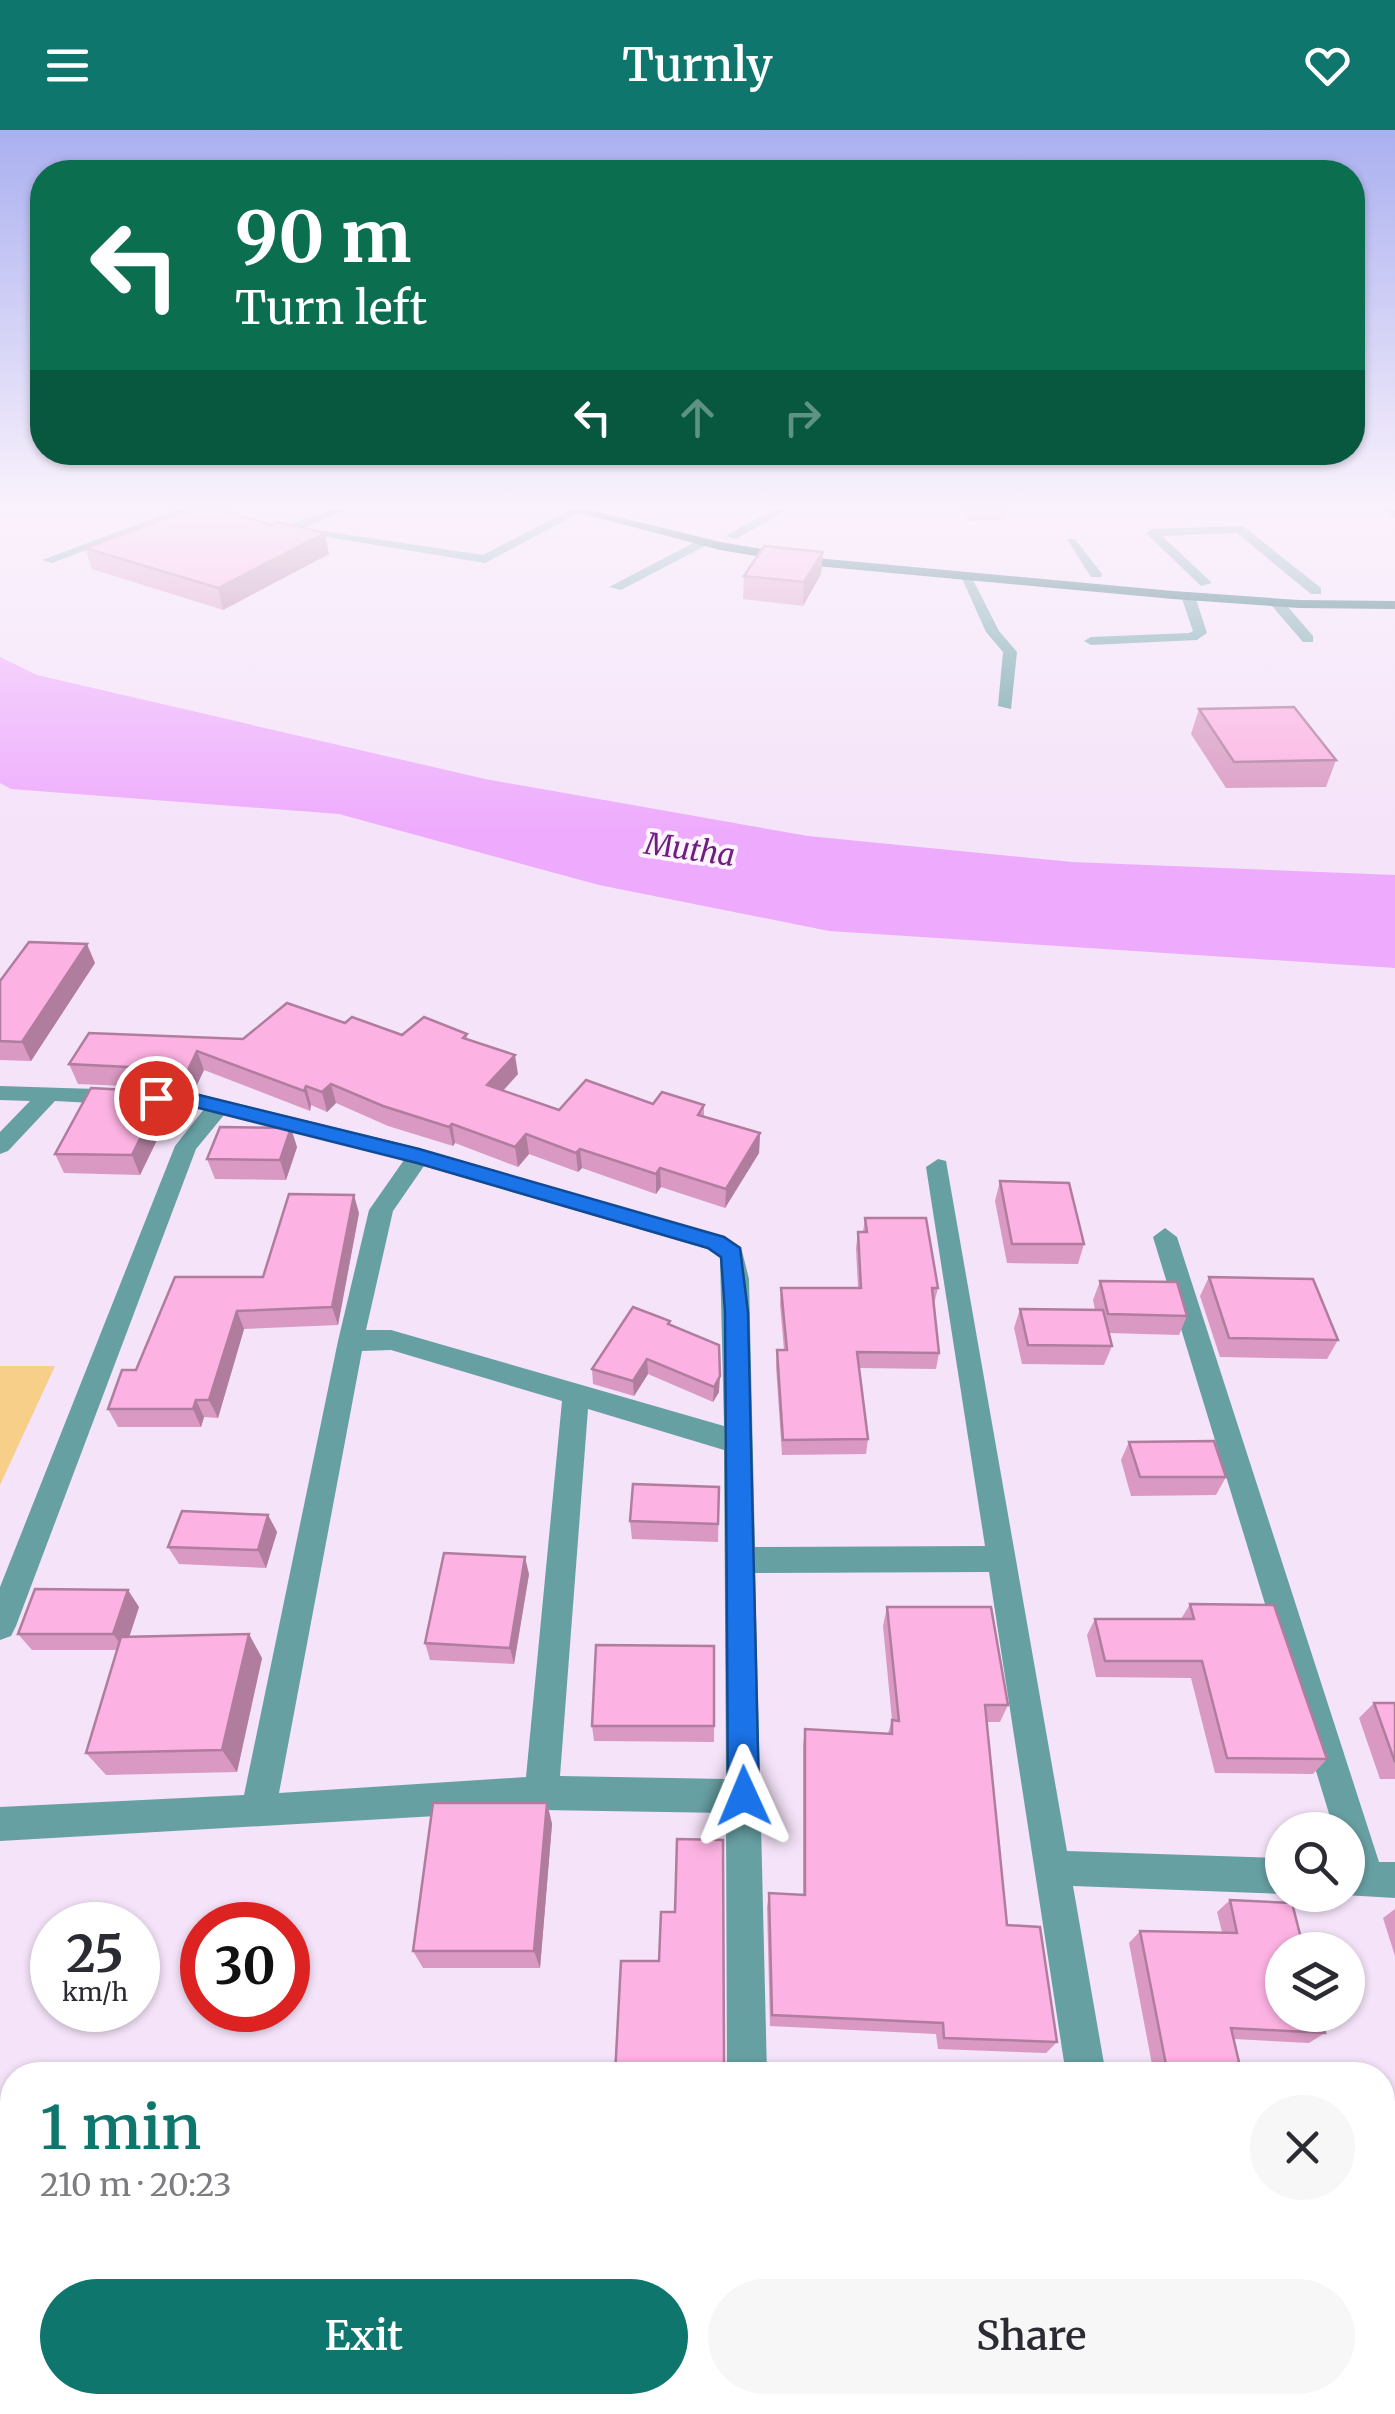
<!DOCTYPE html>
<html lang="en">
<head>
<meta charset="utf-8">
<style>
	body { margin:0; font-family:Merriweather,serif; background:#f7f7f7; color:#2b2b33; height:100vh; display:flex; flex-direction:column; font-size:38px; white-space:nowrap }
	* { box-sizing:border-box; margin:0 }
	p { font-size:32px; color:#7c7c81 }
	.icon { flex:none; width:55px; height:55px; fill:none; stroke:currentColor; stroke-width:2; stroke-linecap:round; stroke-linejoin:round }
	.map { position:relative; flex:1; overflow:hidden }
	.side { position:absolute; left:0px; top:1932px; width:1395px; height:352px; display:flex; flex-direction:column; background:#fff; border-radius:40px 40px 0 0; box-shadow:0 2px 8px #0004 }
	.side>* { flex:none }
	.banner { position:absolute; left:30px; top:30px; width:1335px; height:305px; border-radius:40px; box-shadow:0 2px 8px #0004; background:#0b6e4f; color:#fff; overflow:hidden }
	.controls { position:absolute; left:1265px; top:1682px; display:grid; gap:20px }
	.controls a { display:grid; place-items:center; width:100px; height:100px; border-radius:50%; background:#fff; box-shadow:0 2px 8px #0004; font-size:50px }
	.speed { position:absolute; left:30px; top:1772px; display:flex; gap:20px; font-size:50px; font-weight:700; text-align:center }
	.speed>* { display:grid; place-content:center; width:130px; height:130px; border-radius:50%; background:#fff; box-shadow:0 2px 8px #0004; line-height:1 }
	.speed small { font-size:25px; font-weight:400 }
	.speed .limit { border:15px solid #d22; background:#fff; color:#111 }
	.pin { position:absolute; display:grid; place-items:center; width:85px; height:85px; color:#fff; margin:-42px; border:5px solid #fff; border-radius:50%; box-shadow:0 2px 10px #0007 }
	.me { position:absolute; width:110px; margin:-55px; rotate:359deg; stroke-linejoin:round; filter:drop-shadow(0 0 8px #0008) }
	.turn { display:flex; align-items:center; gap:35px; height:210px; padding:0 40px; font-size:45px }
	.turn .icon { width:130px; height:130px; stroke-width:2.5 }
	.turn b { display:block; font-size:70px; line-height:85px }
	.lanes { display:flex; align-items:center; height:95px; padding:0 40px; background:#0003; justify-content:center; gap:50px; direction:ltr }
	.lanes .off { opacity:.35 }
	.round { display:grid; place-items:center; flex:none; width:105px; height:105px; border-radius:52px; background:#f7f7f7 }
	.overview { display:flex; align-items:center; justify-content:space-between; height:170px; padding:0 40px }
	h1 { font-size:60px; font-weight:600; line-height:75px; color:#0f766e }
	.button { display:flex; gap:20px; margin-top:auto; padding:20px 40px }
	.button a { flex:1; height:115px; border-radius:60px; background:#0f766e; color:#fff; font-size:40px; font-weight:600; line-height:115px; text-align:center }
	.button a+a { background:#f7f7f7; color:#2b2b33 }
	header { display:flex; justify-content:space-between; align-items:center; height:130px; padding:0 40px; background:#0f766e; color:#fff; font-size:45px; font-weight:600 }
	.map>svg:first-child { display:block }
	.green { fill:#f8cf88 }
	.water { fill:#eeabfd }
	.lines { fill:none; stroke-linecap:round; stroke-linejoin:round }
	.minor { fill:#67a0a3; fill-rule:evenodd }
	.major { fill:#115a5e; fill-rule:evenodd }
	.wall { fill:#d999c2 }
	.shaded-wall { fill:#b07d9e }
	.building { fill:#fcb2e2; stroke:#b07d9e; stroke-width:2.5 }
	.route { fill:#1a73e8; stroke:#114b97; stroke-width:2.5 }
	.labels { text-anchor:middle; dominant-baseline:central; stroke-width:8; stroke-linejoin:round; paint-order:stroke }
	.far-water-label { font-size:30px; font-style:italic; fill:#6e1e7e; stroke:#fdf4ff }
</style>
</head>
<body>
<header><svg class="icon" aria-label="menu" viewBox="0 0 24 24"><path d="M4 6h16M4 12h16M4 18h16"/></svg>Turnly<svg class="icon" aria-label="heart" viewBox="0 0 24 24"><path d="M12 20l-8-8c-3-5 5-10 8-4 3-6 11-1 8 4z"/></svg></header>
<div class="map">
<svg width="1395" height="2284" viewBox="0 0 1395 2284">
	<rect width="100%" height="100%" fill="#f5e3f9"/>
	<path class="green" d="M 0,1236 L 55,1236 L 0,1355 Z"/>
	<path class="water" d="M 0,527 L 37,545 L 485,649 L 808,706 L 1072,732 L 1395,745 L 1395,838 L 829,801 L 599,755 L 339,684 L 11,659 L 0,653 Z"/>
	<g class="lines">
		<g class="minor">
			<path d="M 179,379 L 194,380 L 52,433 L 42,430 Z"/>
			<path d="M 333,379 L 350,379 L 303,398 L 483,425 L 572,379 L 583,381 L 485,433 L 285,400 L 288,395 Z"/>
			<path d="M 773,379 L 788,379 L 736,409 L 726,406 Z"/>
			<path d="M 1383,379 L 1395,379 L 1395,388 Z"/>
			<path d="M 1243,396 L 1321,458 L 1321,464 L 1311,464 L 1237,403 L 1162,406 L 1212,453 L 1201,456 L 1146,403 L 1152,399 Z"/>
			<path d="M 703,408 L 707,415 L 621,460 L 609,457 Z"/>
			<path d="M 1067,409 L 1075,409 L 1102,444 L 1101,447 L 1091,447 Z"/>
			<path d="M 960,444 L 970,444 L 999,501 L 1017,522 L 1011,579 L 998,576 L 1003,522 L 986,502 Z"/>
			<path d="M 1188,462 L 1195,466 L 1207,503 L 1197,510 L 1091,515 L 1084,511 L 1091,507 L 1189,503 L 1193,501 L 1181,466 Z"/>
			<path d="M 1272,470 L 1282,470 L 1313,506 L 1313,512 L 1303,512 L 1272,476 Z"/>
			<path d="M 0,956 L 191,962 L 419,1018 L 725,1107 L 741,1117 L 749,1149 L 755,1417 L 985,1416 L 926,1037 L 938,1029 L 946,1031 L 1067,1721 L 1282,1728 L 1282,1764 L 1073,1756 L 1106,1945 L 1066,1945 L 989,1442 L 755,1443 L 767,1945 L 727,1945 L 726,1683 L 542,1680 L 0,1711 L 0,1677 L 244,1665 L 338,1211 L 369,1080 L 404,1030 L 224,985 L 196,1019 L 16,1496 L 11,1506 L 0,1510 L 0,1457 L 175,1016 L 204,979 L 55,971 L 8,1021 L 0,1024 L 0,1002 L 30,971 L 0,970 ZM 424,1036 L 707,1119 L 720,1128 L 724,1296 L 391,1200 L 366,1200 L 393,1081 ZM 391,1220 L 562,1271 L 526,1647 L 279,1663 L 362,1221 ZM 588,1279 L 724,1320 L 726,1649 L 560,1646 Z"/>
			<path d="M 1165,1098 L 1177,1107 L 1379,1732 L 1395,1732 L 1395,1768 L 1344,1765 L 1348,1765 L 1348,1700 L 1334,1700 L 1153,1107 Z"/>
			<path d="M 0,2051 L 12,2053 L 12,2094 L 0,2093 Z"/>
			<path d="M 12,2096 L 12,2172 L 0,2177 L 0,2101 Z"/>
			<rect x="1382" y="2133" width="13" height="42"/>
			<rect x="728" y="2272" width="44" height="12"/>
			<path d="M 1126,2272 L 1171,2272 L 1174,2284 L 1128,2284 Z"/>
		</g>
		<path class="major" d="M 565,379 L 586,379 L 720,412 L 816,428 L 1173,461 L 1299,470 L 1395,471 L 1395,479 L 1299,478 L 1173,469 L 816,436 L 720,420 Z"/>
	</g>
	<g class="wall">
		<path d="M 961,379 L 1007,379 L 1005,390 L 967,391 Z"/>
		<path d="M 272,395 L 329,424 L 223,480 L 92,439 L 85,418 Z"/>
		<path d="M 823,422 L 821,444 L 803,476 L 743,469 L 744,446 Z"/>
		<path d="M 1199,579 L 1336,630 L 1326,657 L 1226,658 L 1191,604 Z"/>
		<path d="M 95,833 L 31,931 L 0,930 L 0,851 Z"/>
		<path d="M 345,893 L 402,905 L 467,904 L 467,909 L 518,944 L 503,961 L 559,980 L 653,974 L 704,975 L 704,987 L 760,1003 L 759,1023 L 725,1078 L 661,1057 L 656,1064 L 582,1038 L 578,1042 L 529,1024 L 518,1037 L 455,1013 L 453,1016 L 388,996 L 336,973 L 327,982 L 311,975 L 310,981 L 204,940 L 195,959 L 78,954 L 69,934 Z"/>
		<path d="M 171,981 L 140,1045 L 64,1043 L 55,1024 Z"/>
		<path d="M 297,1017 L 286,1050 L 215,1049 L 207,1029 Z"/>
		<path d="M 1000,1051 L 1084,1114 L 1078,1134 L 1007,1133 L 995,1071 Z"/>
		<path d="M 359,1083 L 338,1195 L 244,1199 L 218,1288 L 204,1287 L 201,1297 L 118,1297 L 108,1279 L 136,1240 L 263,1147 Z"/>
		<path d="M 865,1088 L 938,1158 L 934,1174 L 939,1223 L 936,1239 L 859,1238 L 868,1309 L 866,1324 L 782,1325 L 776,1236 L 777,1220 L 784,1220 L 780,1174 L 781,1158 L 858,1158 L 856,1118 L 858,1102 L 863,1102 Z"/>
		<path d="M 1209,1147 L 1338,1210 L 1327,1229 L 1220,1227 L 1200,1166 Z"/>
		<path d="M 1100,1151 L 1187,1186 L 1179,1205 L 1108,1203 L 1112,1216 L 1104,1235 L 1022,1234 L 1014,1198 L 1020,1179 L 1095,1180 L 1093,1170 Z"/>
		<path d="M 670,1191 L 670,1195 L 719,1262 L 713,1272 L 648,1244 L 634,1266 L 593,1254 L 592,1239 Z"/>
		<path d="M 1129,1312 L 1226,1347 L 1216,1365 L 1131,1366 L 1121,1330 Z"/>
		<path d="M 719,1357 L 718,1412 L 632,1409 L 630,1391 Z"/>
		<path d="M 268,1385 L 277,1402 L 266,1438 L 179,1434 L 168,1417 Z"/>
		<path d="M 529,1444 L 514,1534 L 430,1530 L 425,1513 Z"/>
		<path d="M 1190,1474 L 1327,1629 L 1313,1644 L 1215,1643 L 1191,1548 L 1096,1547 L 1087,1505 L 1095,1489 L 1181,1489 Z"/>
		<path d="M 139,1477 L 129,1507 L 262,1528 L 237,1642 L 106,1645 L 86,1623 L 117,1520 L 32,1520 L 18,1504 Z"/>
		<path d="M 887,1477 L 1008,1575 L 1000,1592 L 987,1592 L 1007,1795 L 1057,1912 L 1046,1923 L 938,1919 L 936,1904 L 770,1896 L 767,1777 L 769,1763 L 803,1765 L 803,1616 L 805,1599 L 888,1603 L 892,1590 L 883,1496 Z"/>
		<path d="M 714,1516 L 714,1612 L 594,1611 L 592,1596 Z"/>
		<path d="M 1374,1573 L 1395,1573 L 1395,1649 L 1380,1649 L 1359,1588 Z"/>
		<path d="M 547,1673 L 552,1694 L 540,1838 L 423,1838 L 413,1821 Z"/>
		<path d="M 1230,1770 L 1325,1903 L 1309,1913 L 1234,1909 L 1242,1945 L 1154,1945 L 1129,1813 L 1140,1801 L 1222,1802 L 1217,1782 Z"/>
		<path d="M 1395,1779 L 1395,1826 L 1383,1788 Z"/>
	</g>
	<g class="shaded-wall">
		<path d="M 325,403 L 329,424 L 223,480 L 218,458 Z"/>
		<path d="M 823,422 L 821,444 L 803,476 L 804,452 Z"/>
		<path d="M 87,814 L 95,833 L 31,931 L 22,912 Z"/>
		<path d="M 197,921 L 204,940 L 195,959 L 188,940 Z"/>
		<path d="M 515,925 L 518,944 L 490,975 L 487,955 Z"/>
		<path d="M 331,954 L 336,973 L 327,982 L 322,962 Z"/>
		<path d="M 306,956 L 311,975 L 310,981 L 304,961 Z"/>
		<path d="M 163,962 L 171,981 L 140,1045 L 132,1025 Z"/>
		<path d="M 452,994 L 455,1013 L 453,1016 L 449,997 Z"/>
		<path d="M 291,998 L 297,1017 L 286,1050 L 280,1030 Z"/>
		<path d="M 760,1003 L 759,1023 L 725,1078 L 726,1059 Z"/>
		<path d="M 526,1004 L 529,1024 L 518,1037 L 515,1017 Z"/>
		<path d="M 580,1019 L 582,1038 L 578,1042 L 576,1023 Z"/>
		<path d="M 660,1038 L 661,1057 L 656,1064 L 656,1044 Z"/>
		<path d="M 354,1065 L 359,1083 L 338,1195 L 332,1177 Z"/>
		<path d="M 237,1181 L 244,1199 L 218,1288 L 209,1270 Z"/>
		<path d="M 647,1229 L 648,1244 L 634,1266 L 633,1251 Z"/>
		<path d="M 720,1246 L 719,1262 L 713,1272 L 714,1257 Z"/>
		<path d="M 196,1270 L 204,1287 L 201,1297 L 193,1279 Z"/>
		<path d="M 268,1385 L 277,1402 L 266,1438 L 258,1420 Z"/>
		<path d="M 525,1427 L 529,1444 L 514,1534 L 510,1518 Z"/>
		<path d="M 128,1460 L 139,1477 L 125,1520 L 113,1504 Z"/>
		<path d="M 249,1504 L 262,1528 L 237,1642 L 222,1620 Z"/>
		<path d="M 547,1673 L 552,1694 L 540,1838 L 534,1821 Z"/>
	</g>
	<g class="building">
		<path d="M 191,379 L 218,379 L 272,395 L 278,392 L 325,403 L 218,458 L 85,418 Z"/>
		<path d="M 764,416 L 823,422 L 804,452 L 744,446 Z"/>
		<path d="M 1294,577 L 1336,630 L 1234,632 L 1199,579 Z"/>
		<path d="M 29,812 L 87,814 L 22,912 L 0,911 L 0,851 Z"/>
		<path d="M 287,873 L 345,893 L 352,887 L 402,905 L 424,887 L 467,904 L 463,908 L 515,925 L 487,955 L 559,980 L 586,950 L 653,974 L 662,962 L 704,975 L 698,985 L 760,1003 L 726,1059 L 660,1038 L 656,1044 L 580,1019 L 576,1023 L 526,1004 L 515,1017 L 452,994 L 449,997 L 383,976 L 331,954 L 322,962 L 306,956 L 304,961 L 197,921 L 188,940 L 69,934 L 89,903 L 243,909 Z"/>
		<path d="M 91,958 L 163,962 L 132,1025 L 55,1024 Z"/>
		<path d="M 220,997 L 291,998 L 280,1030 L 207,1029 Z"/>
		<path d="M 1000,1051 L 1069,1053 L 1084,1114 L 1012,1114 Z"/>
		<path d="M 289,1064 L 354,1065 L 332,1177 L 237,1181 L 209,1270 L 196,1270 L 193,1279 L 108,1279 L 122,1240 L 136,1240 L 175,1147 L 263,1147 Z"/>
		<path d="M 865,1088 L 926,1088 L 938,1158 L 932,1158 L 939,1223 L 857,1222 L 868,1309 L 783,1310 L 777,1220 L 787,1220 L 781,1158 L 861,1158 L 858,1102 L 867,1102 Z"/>
		<path d="M 1209,1147 L 1313,1149 L 1338,1210 L 1229,1208 Z"/>
		<path d="M 1100,1151 L 1177,1152 L 1187,1186 L 1108,1184 Z"/>
		<path d="M 633,1177 L 670,1191 L 668,1194 L 719,1215 L 720,1246 L 714,1257 L 647,1229 L 633,1251 L 592,1239 Z"/>
		<path d="M 1020,1179 L 1103,1180 L 1112,1216 L 1028,1215 Z"/>
		<path d="M 1214,1311 L 1226,1347 L 1140,1347 L 1129,1312 Z"/>
		<path d="M 633,1354 L 719,1357 L 718,1394 L 630,1391 Z"/>
		<path d="M 182,1381 L 268,1385 L 258,1420 L 168,1417 Z"/>
		<path d="M 444,1423 L 525,1427 L 510,1518 L 425,1513 Z"/>
		<path d="M 35,1459 L 128,1460 L 113,1504 L 18,1504 Z"/>
		<path d="M 1190,1474 L 1274,1475 L 1327,1629 L 1227,1628 L 1202,1531 L 1105,1531 L 1095,1489 L 1194,1489 Z"/>
		<path d="M 887,1477 L 991,1477 L 1008,1575 L 985,1575 L 1007,1795 L 1040,1797 L 1057,1912 L 944,1908 L 943,1893 L 772,1885 L 769,1763 L 805,1765 L 805,1599 L 892,1604 L 892,1590 L 899,1591 Z"/>
		<path d="M 249,1504 L 222,1620 L 86,1623 L 121,1507 Z"/>
		<path d="M 596,1515 L 714,1516 L 714,1596 L 592,1596 Z"/>
		<path d="M 1374,1573 L 1395,1573 L 1395,1632 Z"/>
		<path d="M 433,1673 L 547,1673 L 534,1821 L 413,1821 Z"/>
		<path d="M 677,1709 L 723,1710 L 724,1933 L 732,1937 L 732,1945 L 615,1945 L 621,1831 L 659,1831 L 661,1782 L 675,1782 Z"/>
		<path d="M 1230,1770 L 1292,1773 L 1304,1820 L 1282,1820 L 1282,1885 L 1320,1885 L 1325,1903 L 1231,1898 L 1242,1945 L 1168,1945 L 1140,1801 L 1237,1803 Z"/>
		<path d="M 795,2272 L 896,2272 L 897,2284 L 796,2284 Z"/>
	</g>
	<linearGradient id="sky" x2="0" y2="1"><stop stop-color="#aab0f0"/><stop offset="0.54" stop-color="#faf2fc"/><stop offset="1" stop-color="#faf2fc" stop-opacity="0"/></linearGradient>
	<rect width="1395" height="699" fill="url(#sky)"/>
	<path class="route" d="M 156,961 L 191,963 L 419,1019 L 724,1107 L 740,1118 L 748,1182 L 759,1666 L 754,1677 L 744,1682 L 733,1677 L 728,1666 L 725,1182 L 721,1127 L 708,1118 L 417,1033 L 191,976 L 148,972 L 148,963 Z"/>
	<g class="labels">
		<g class="far-water-label">
			<text transform="translate(690 719) rotate(8)">Mutha</text>
		</g>
	</g>
</svg>
<div class="controls">
<a><svg class="icon" aria-label="search" viewBox="0 0 24 24"><circle cx="10" cy="10" r="6"/><path d="M15 15l6 6"/></svg></a>
<a><svg class="icon" aria-label="layers" viewBox="0 0 24 24"><path d="M12 4l9 5-9 5-9-5zM3 14l9 5 9-5"/></svg></a>
</div>
<div class="speed"><div>25<small>km/h</small></div><div class="limit">30</div></div>
<div class="pin" style="left:156px;top:968px;background:#d93025"><svg class="icon" aria-label="arrive" viewBox="0 0 24 24"><path d="M6 21V4h12l-3 4 3 4H6"/></svg></div>
<svg class="me" style="left:744px;top:1666px" viewBox="-20 -20 40 40"><path d="M0-17L14 15 0 8-14 15z" fill="#1a73e8" stroke="#fff" stroke-width="4"/></svg>
<div class="banner">
<div class="turn"><svg class="icon" aria-label="left" viewBox="0 0 24 24"><path d="M17 20v-9H6M10 6l-5 5 5 5"/></svg><div><b>90 m</b>Turn left</div></div>
<div class="lanes"><svg class="icon" aria-label="left" viewBox="0 0 24 24"><path d="M17 20v-9H6M10 6l-5 5 5 5"/></svg><svg class="icon off" aria-label="ahead" viewBox="0 0 24 24"><path d="M12 20V5M6 11l6-6 6 6"/></svg><svg class="icon off" aria-label="right" viewBox="0 0 24 24"><path d="M7 20v-9h11M14 6l5 5-5 5"/></svg></div>
</div>
<section class="side">
<div class="overview"><div><h1>1 min</h1><p>210 m · 20:23</p></div><a class="round"><svg class="icon" aria-label="close" viewBox="0 0 24 24"><path d="M6 6l12 12M18 6L6 18"/></svg></a></div>
<div class="button"><a>Exit</a><a>Share</a></div>
</section>
</div>
</body>
</html>
